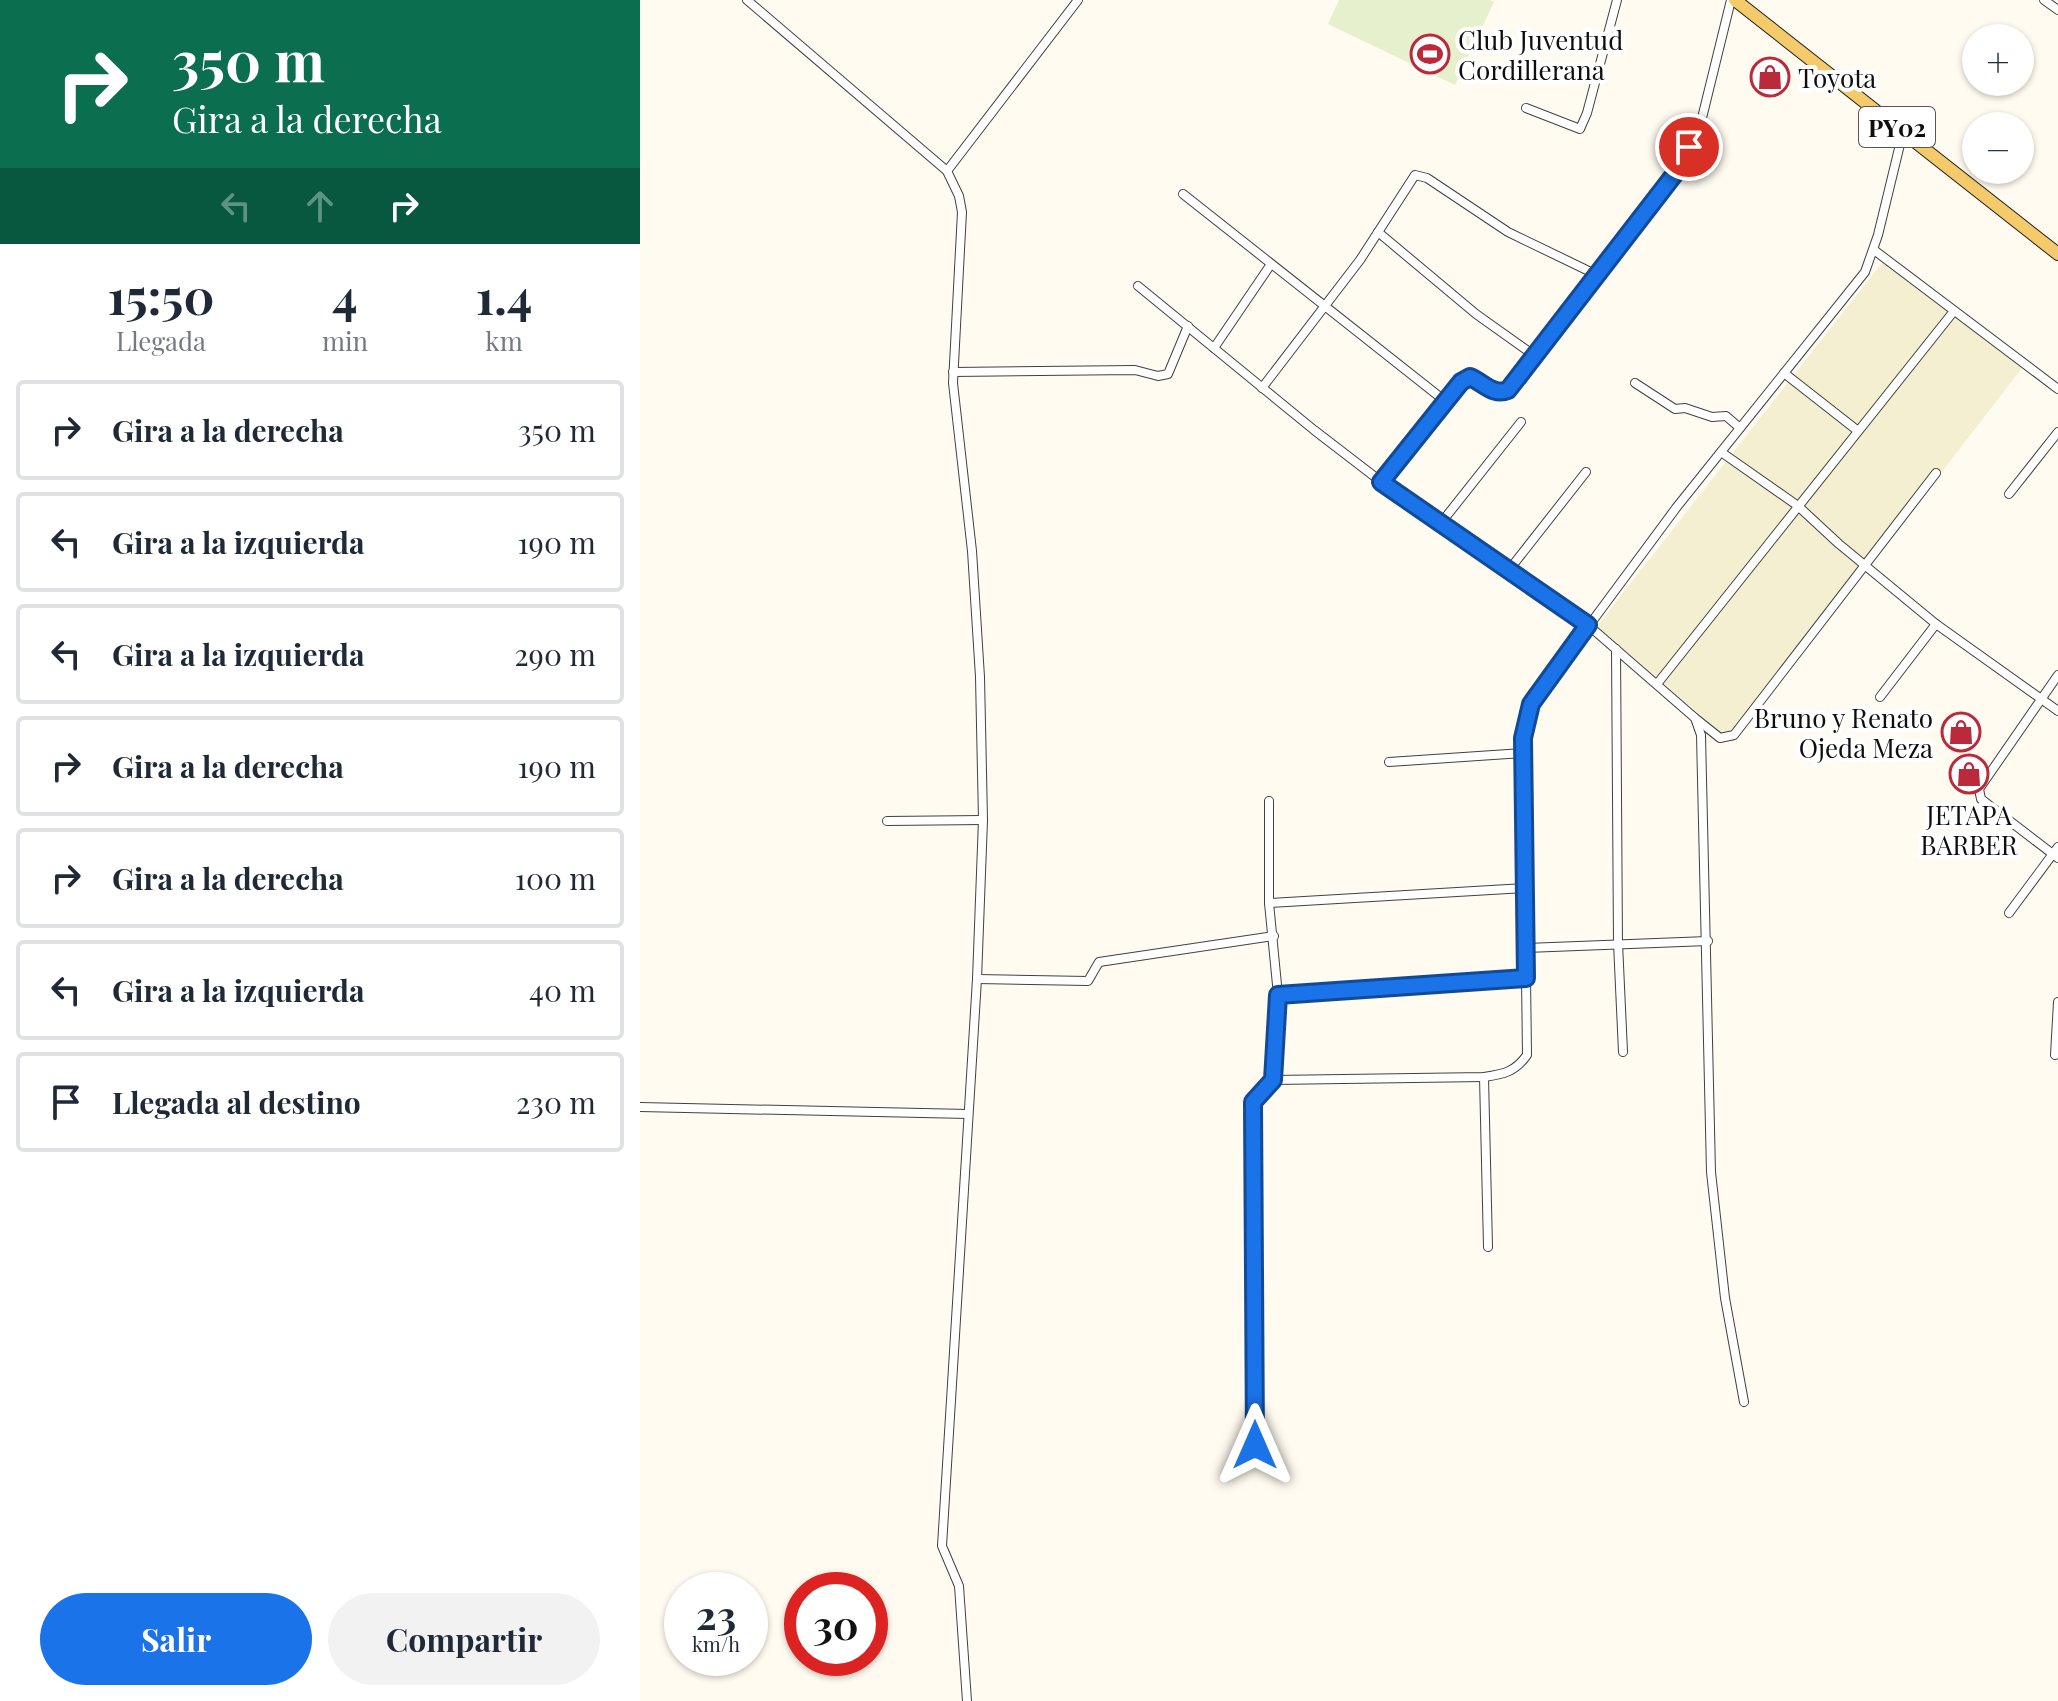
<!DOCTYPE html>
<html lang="es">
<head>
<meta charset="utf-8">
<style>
	body { margin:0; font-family:"Playfair Display",serif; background:#f2f2f3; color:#1f2937; height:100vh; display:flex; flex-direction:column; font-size:30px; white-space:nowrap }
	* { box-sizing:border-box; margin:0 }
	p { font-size:26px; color:#747a83 }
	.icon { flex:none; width:44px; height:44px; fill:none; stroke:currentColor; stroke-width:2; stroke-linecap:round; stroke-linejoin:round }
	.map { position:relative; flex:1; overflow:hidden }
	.sheet { display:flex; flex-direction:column; background:#fff; width:640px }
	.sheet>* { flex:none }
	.hud { background:#0b6e4f; color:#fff; overflow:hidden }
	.fabs { position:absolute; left:1322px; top:24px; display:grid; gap:16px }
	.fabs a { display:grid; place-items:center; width:72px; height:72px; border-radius:50%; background:#fff; box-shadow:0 2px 6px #0004; font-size:40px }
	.speed { position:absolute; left:24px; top:1572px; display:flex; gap:16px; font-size:40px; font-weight:700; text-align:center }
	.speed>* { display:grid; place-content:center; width:104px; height:104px; border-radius:50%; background:#fff; box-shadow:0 2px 6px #0004; line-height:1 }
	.speed small { font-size:20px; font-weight:400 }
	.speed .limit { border:12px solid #d22; background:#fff; color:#111 }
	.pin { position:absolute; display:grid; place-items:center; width:68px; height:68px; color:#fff; margin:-34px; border:4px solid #fff; border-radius:50%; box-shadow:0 2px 8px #0007 }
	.me { position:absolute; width:88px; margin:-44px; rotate:0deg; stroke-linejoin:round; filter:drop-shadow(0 0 6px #0008) }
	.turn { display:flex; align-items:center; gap:28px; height:168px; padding:0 40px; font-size:36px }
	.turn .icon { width:104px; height:104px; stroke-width:2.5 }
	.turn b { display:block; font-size:56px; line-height:68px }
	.lanes { display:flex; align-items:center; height:76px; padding:0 40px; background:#0003; justify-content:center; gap:40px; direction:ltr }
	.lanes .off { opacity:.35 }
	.eta { display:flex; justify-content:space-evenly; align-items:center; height:136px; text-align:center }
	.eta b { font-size:48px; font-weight:700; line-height:56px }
	.action { display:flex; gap:16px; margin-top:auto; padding:16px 40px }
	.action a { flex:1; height:92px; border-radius:48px; background:#1a73e8; color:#fff; font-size:32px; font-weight:700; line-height:92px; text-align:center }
	.action a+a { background:#f2f2f3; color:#1f2937 }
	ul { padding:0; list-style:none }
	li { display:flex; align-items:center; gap:24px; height:100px; margin:0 16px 12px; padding:0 24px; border:4px solid #e0e1e3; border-radius:8px }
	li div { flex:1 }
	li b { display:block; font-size:30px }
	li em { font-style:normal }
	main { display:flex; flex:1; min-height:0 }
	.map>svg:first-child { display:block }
	.farmland { fill:#f4efd1 }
	.pitch { fill:#e6f0cc }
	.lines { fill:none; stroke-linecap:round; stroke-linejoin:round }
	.street-casing { stroke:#414141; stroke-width:10 }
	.primary-casing { stroke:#1f1f1f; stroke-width:14 }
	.street { stroke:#fff; stroke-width:8 }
	.primary { stroke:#f4ca6a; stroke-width:12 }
	.route-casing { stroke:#114b97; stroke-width:20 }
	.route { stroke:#1a73e8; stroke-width:14 }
	.labels { text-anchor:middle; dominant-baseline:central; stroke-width:8; stroke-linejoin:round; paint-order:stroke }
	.shield { fill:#fff; stroke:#565656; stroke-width:2 }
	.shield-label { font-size:24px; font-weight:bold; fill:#0e0e0e }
	.poi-label { font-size:26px; fill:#0e0e0e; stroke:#fff; text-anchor:start }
</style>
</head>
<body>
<main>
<section class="sheet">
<div class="hud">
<div class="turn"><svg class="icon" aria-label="right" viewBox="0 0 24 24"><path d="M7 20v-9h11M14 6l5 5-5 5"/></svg><div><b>350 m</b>Gira a la derecha</div></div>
<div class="lanes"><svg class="icon off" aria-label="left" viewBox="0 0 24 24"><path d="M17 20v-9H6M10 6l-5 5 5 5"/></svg><svg class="icon off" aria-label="ahead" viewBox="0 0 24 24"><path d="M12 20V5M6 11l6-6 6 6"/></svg><svg class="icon" aria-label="right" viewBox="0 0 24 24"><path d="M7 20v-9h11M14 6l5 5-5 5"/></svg></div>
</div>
<div class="eta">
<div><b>15:50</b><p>Llegada</p></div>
<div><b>4</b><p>min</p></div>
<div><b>1.4</b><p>km</p></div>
</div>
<ul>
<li><svg class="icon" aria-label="right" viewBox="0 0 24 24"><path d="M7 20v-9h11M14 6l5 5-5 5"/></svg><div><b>Gira a la derecha</b></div><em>350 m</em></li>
<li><svg class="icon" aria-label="left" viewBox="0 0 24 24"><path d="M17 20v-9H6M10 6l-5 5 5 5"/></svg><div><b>Gira a la izquierda</b></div><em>190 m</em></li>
<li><svg class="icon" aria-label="left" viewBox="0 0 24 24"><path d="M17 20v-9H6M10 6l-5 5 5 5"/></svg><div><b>Gira a la izquierda</b></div><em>290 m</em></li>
<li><svg class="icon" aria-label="right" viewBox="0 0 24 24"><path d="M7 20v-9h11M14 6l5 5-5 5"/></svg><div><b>Gira a la derecha</b></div><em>190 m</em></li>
<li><svg class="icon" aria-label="right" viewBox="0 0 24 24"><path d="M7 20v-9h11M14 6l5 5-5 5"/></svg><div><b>Gira a la derecha</b></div><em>100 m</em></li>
<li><svg class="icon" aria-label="left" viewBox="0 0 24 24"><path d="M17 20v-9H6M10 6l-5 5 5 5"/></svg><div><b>Gira a la izquierda</b></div><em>40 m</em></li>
<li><svg class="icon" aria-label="arrive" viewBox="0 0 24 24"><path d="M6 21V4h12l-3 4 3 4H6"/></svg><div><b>Llegada al destino</b></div><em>230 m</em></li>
</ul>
<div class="action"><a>Salir</a><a>Compartir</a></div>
</section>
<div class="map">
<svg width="1418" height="1701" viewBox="0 0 1418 1701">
	<rect width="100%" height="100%" fill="#fffbf0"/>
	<path class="farmland" d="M 1248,255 L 1278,276 L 1382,368 L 1093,743 L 957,626 Z"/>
	<path class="pitch" d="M 699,0 L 850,0 L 854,2 L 815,85 L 688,24 Z"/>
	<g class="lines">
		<g class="street-casing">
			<g id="street">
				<path d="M 107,0 L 307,171 L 319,196 L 322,212 L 313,383 L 332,551 L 340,677 L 343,820 L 337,979 L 302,1546 L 319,1586 L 327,1701"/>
				<path d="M 1404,0 L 1418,10"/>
				<path d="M 886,108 L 940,129 L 947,113 L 977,0"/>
				<path d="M 307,171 L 438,0"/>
				<path d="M 543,194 L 805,401"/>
				<path d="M 738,232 L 836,314 L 895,356"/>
				<path d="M 1234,250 L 1418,389"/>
				<path d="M 498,286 L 674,430 L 752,490 L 948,625 L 1055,718 L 1061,735 L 1071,1172 L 1085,1298 L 1104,1402"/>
				<path d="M 574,348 L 631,264"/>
				<path d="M 313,372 L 495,370 L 518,376 L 528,374 L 548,326"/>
				<path d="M 1144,373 L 1218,431"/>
				<path d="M 995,383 L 1035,409 L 1045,408 L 1072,417 L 1086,416 L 1100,428"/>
				<path d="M 622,388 L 720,260 L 775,175 L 787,178 L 868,232 L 957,275"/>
				<path d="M 1081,452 L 1158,506 L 1199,544 L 1296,624 L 1418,711"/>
				<path d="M 741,482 L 821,382 L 830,377 C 844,383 853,396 868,390 L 1037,171 L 1061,122 L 1091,0"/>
				<path d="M 1369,494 L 1418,432"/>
				<path d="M 801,523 L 881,422"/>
				<path d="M 869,570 L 946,472"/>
				<path d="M 976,649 L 978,943 L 983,1052"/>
				<path d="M 1418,675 L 1339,789 L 1341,799 L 1418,858"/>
				<path d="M 1017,684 L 1314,311"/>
				<path d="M 1240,697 L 1296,624"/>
				<path d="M 1055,718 L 1080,738 L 1094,735 L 1296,473"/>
				<path d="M 749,762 L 883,753"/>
				<path d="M 247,821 L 343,820"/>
				<path d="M 629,903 L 885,888"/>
				<path d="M 1369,913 L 1418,847"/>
				<path d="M 886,948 L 1068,941"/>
				<path d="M 337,979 L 448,981 L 459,962 L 634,936"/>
				<path d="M 638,995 L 886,978"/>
				<path d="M 1415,1055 L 1418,1002"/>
				<path d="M 844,1077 L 848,1247"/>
				<path d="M 633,1080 L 844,1077 C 864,1074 875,1072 887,1055 L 883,738 L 891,704 L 1036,508 L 1225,272 L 1238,235 L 1263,132"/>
				<path d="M 0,1107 L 328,1114"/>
				<path d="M 615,1445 L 613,1102 L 623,1087 L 633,1080 L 638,995 L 629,903 L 629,801"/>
			</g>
		</g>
		<g class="primary-casing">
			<path id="primary" d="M 1095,0 L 1418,254"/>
		</g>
		<use href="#street" class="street"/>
		<use href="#primary" class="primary"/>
	</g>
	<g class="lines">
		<g class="route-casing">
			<path id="route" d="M 615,1445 L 613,1102 L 633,1080 L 638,995 L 886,978 L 883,738 L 891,704 L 948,625 L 741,482 L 821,382 L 830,377 C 844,383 853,396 868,390 L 1037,171 L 1049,147"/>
		</g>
		<use href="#route" class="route"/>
	</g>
	<defs>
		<g id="stadium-ring" transform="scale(2)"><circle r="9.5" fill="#fff" stroke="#bb2a3a" stroke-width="1.5"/><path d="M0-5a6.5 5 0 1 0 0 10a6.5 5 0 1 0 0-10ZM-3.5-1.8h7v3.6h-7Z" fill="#bb2a3a"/></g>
		<g id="shop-ring" transform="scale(2)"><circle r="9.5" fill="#fff" stroke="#bb2a3a" stroke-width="1.5"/><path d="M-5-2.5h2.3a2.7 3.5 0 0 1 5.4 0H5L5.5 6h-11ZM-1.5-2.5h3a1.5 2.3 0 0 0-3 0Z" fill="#bb2a3a"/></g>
	</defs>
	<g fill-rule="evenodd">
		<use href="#stadium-ring" x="790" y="54"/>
		<use href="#shop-ring" x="1130" y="77"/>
		<use href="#shop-ring" x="1321" y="732"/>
		<use href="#shop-ring" x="1329" y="774"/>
	</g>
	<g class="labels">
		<rect class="shield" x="1219" y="107" width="76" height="40" rx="6"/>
		<g class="shield-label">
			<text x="1257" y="127">PY02</text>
		</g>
		<g class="poi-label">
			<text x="818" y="39">Club Juventud<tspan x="818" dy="30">Cordillerana</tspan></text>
			<text x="1158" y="77">Toyota</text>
			<text x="1293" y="717" text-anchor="end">Bruno y Renato<tspan x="1293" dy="30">Ojeda Meza</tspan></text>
			<text x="1329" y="814" text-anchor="middle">JETAPA<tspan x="1329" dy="30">BARBER</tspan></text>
		</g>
	</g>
</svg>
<div class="fabs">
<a>+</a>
<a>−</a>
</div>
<div class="speed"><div>23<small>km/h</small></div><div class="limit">30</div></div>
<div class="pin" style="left:1049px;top:147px;background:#d93025"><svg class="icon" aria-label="arrive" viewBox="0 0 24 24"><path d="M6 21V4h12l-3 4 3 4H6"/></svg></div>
<svg class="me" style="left:615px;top:1445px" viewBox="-20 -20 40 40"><path d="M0-17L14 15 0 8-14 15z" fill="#1a73e8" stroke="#fff" stroke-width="4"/></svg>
</div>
</main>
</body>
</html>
